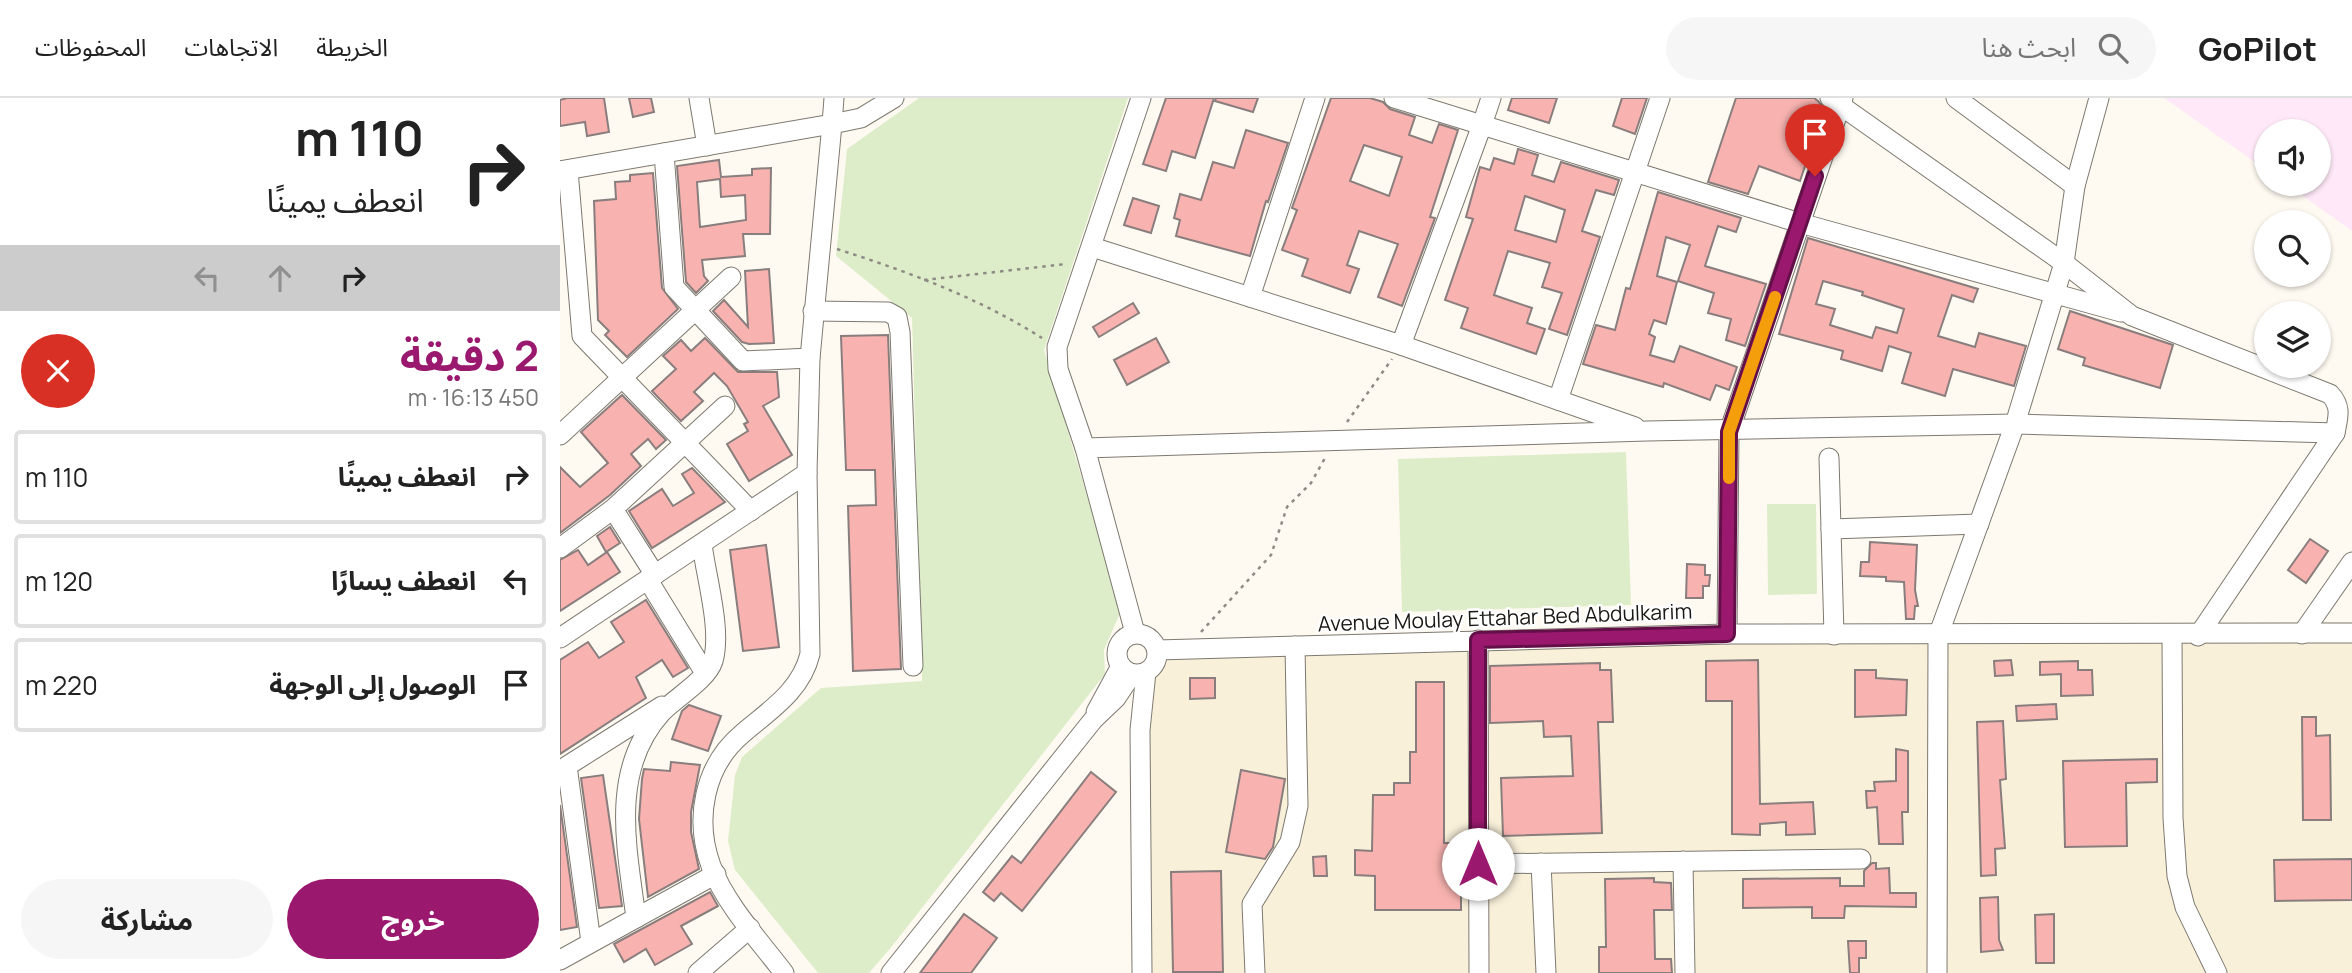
<!DOCTYPE html>
<html lang="ar">
<head>
<meta charset="utf-8">
<style>
	body { margin:0; font-family:Manrope,"Noto Sans Arabic",sans-serif; background:#f6f6f6; color:#222; direction:rtl; height:100vh; display:flex; flex-direction:column; font-size:26px; white-space:nowrap }
	* { box-sizing:border-box; margin:0 }
	p { font-size:23px; color:#767676 }
	.icon { flex:none; width:38px; height:38px; fill:none; stroke:currentColor; stroke-width:2; stroke-linecap:round; stroke-linejoin:round }
	.map { position:relative; flex:1; overflow:hidden; direction:ltr }
	.side { display:flex; flex-direction:column; background:#fff; width:560px }
	.side>* { flex:none }
	.top-card { background:#fff; color:#222; overflow:hidden }
	.controls { position:absolute; left:1694px; top:21px; display:grid; gap:14px }
	.controls a { display:grid; place-items:center; width:77px; height:77px; border-radius:50%; background:#fff; box-shadow:0 2px 5px #0004; font-size:35px }
	.pin { position:absolute; display:grid; place-items:center; width:60px; height:60px; color:#fff; margin:-72px -30px; border-radius:50% 50% 50% 0; rotate:-45deg; box-shadow:0 0 7px #0007 }
	.pin .icon { rotate:45deg }
	.me { position:absolute; width:77px; margin:-38px; rotate:0deg; stroke-linejoin:round; filter:drop-shadow(0 0 5px #0008) }
	.turn { display:flex; align-items:center; gap:24px; height:147px; padding:0 21px; font-size:32px }
	.turn .icon { width:91px; height:91px; stroke-width:2.5 }
	.turn b { display:block; font-size:49px; line-height:60px }
	.lanes { display:flex; align-items:center; height:66px; padding:0 21px; background:#0003; justify-content:center; gap:35px; direction:ltr }
	.lanes .off { opacity:.35 }
	.round { display:grid; place-items:center; flex:none; width:74px; height:74px; border-radius:37px; background:#f6f6f6 }
	.head { display:flex; align-items:center; justify-content:space-between; height:119px; padding:0 21px }
	h1 { font-size:42px; font-weight:700; line-height:52px; color:#9a196e }
	.primary-button { display:flex; gap:14px; margin-top:auto; padding:14px 21px }
	.primary-button a { flex:1; height:80px; border-radius:42px; background:#9a196e; color:#fff; font-size:28px; font-weight:700; line-height:80px; text-align:center }
	.primary-button a+a { background:#f6f6f6; color:#222 }
	ul { padding:0; list-style:none }
	li { display:flex; align-items:center; gap:21px; height:94px; margin:0 14px 10px; padding:0 7px; border:4px solid #e0e0e0; border-radius:7px }
	li div { flex:1 }
	li b { display:block; font-size:26px }
	li em { font-style:normal }
	header { display:flex; align-items:center; gap:42px; box-sizing:border-box; height:98px; padding:0 35px; background:#fff; border-bottom:2px solid #e0e0e0 }
	header strong { font-size:33px }
	nav { display:flex; gap:38px; margin-inline-start:auto; font-size:24px }
	.search { width:490px; height:63px; background:#f6f6f6; display:flex; align-items:center; gap:18px; box-sizing:border-box; padding:0 24px; border-radius:38px; color:#767676; font-size:26px }
	main { display:flex; flex:1; min-height:0 }
	.map>svg:first-child { display:block }
	.industrial { fill:#f9f0da }
	.education { fill:#ffe9f8 }
	.green { fill:#deedc9 }
	.building { fill:#f8b3b0; stroke:#897e7d; stroke-width:2; fill-rule:evenodd }
	.lines { fill:none; stroke-linecap:round; stroke-linejoin:round }
	.minor-casing { stroke:#7d7970; stroke-width:21 }
	.path { stroke:#8e8b85; stroke-width:2.5; stroke-dasharray:3.5 5; stroke-linecap:butt }
	.minor { stroke:#fff; stroke-width:19 }
	.route-casing { stroke:#641048; stroke-width:18 }
	.route { stroke:#9a196e; stroke-width:12 }
	.slow { stroke:#f59e0b; stroke-width:12 }
	.labels { text-anchor:middle; dominant-baseline:central; stroke-width:5; stroke-linejoin:round; paint-order:stroke }
	.street-label { font-size:21px; fill:#191815; stroke:#fff }
</style>
</head>
<body>
<header>
<strong>GoPilot</strong>
<div class="search"><svg class="icon" aria-label="search" viewBox="0 0 24 24"><circle cx="10" cy="10" r="6"/><path d="M15 15l6 6"/></svg>ابحث هنا</div>
<nav><a>الخريطة</a><a>الاتجاهات</a><a>المحفوظات</a></nav>
</header>
<main>
<div class="map">
<svg width="1792" height="875" viewBox="0 0 1792 875">
	<rect width="100%" height="100%" fill="#fffaf1"/>
	<path class="industrial" d="M 1792,524 L 1792,875 L 588,875 L 586,546 L 1374,526 Z"/>
	<path class="education" d="M 1604,0 L 1792,0 L 1792,133 L 1726,86 L 1759,86 L 1759,33 L 1706,33 L 1706,72 Z"/>
	<g class="green">
		<path d="M 359,0 L 568,0 L 484,252 L 561,513 L 544,552 L 545,576 L 333,847 L 309,875 L 258,875 L 175,772 L 168,743 L 175,677 L 182,659 L 261,590 L 362,583 L 352,220 L 276,158 L 287,51 Z"/>
		<path d="M 1066,354 L 1071,507 L 842,514 L 838,361 Z"/>
		<path d="M 1207,406 L 1256,406 L 1257,496 L 1208,497 Z"/>
	</g>
	<g class="building">
		<path d="M 7,0 L 44,0 L 49,34 L 27,38 L 25,24 L 0,28 L 0,2 Z"/>
		<path d="M 69,0 L 91,0 L 94,14 L 73,19 Z"/>
		<path d="M 606,0 L 654,0 L 635,60 L 612,53 L 606,73 L 583,66 Z"/>
		<path d="M 656,0 L 698,0 L 693,14 L 655,3 Z"/>
		<path d="M 771,0 L 810,0 L 823,4 L 830,11 L 855,19 L 849,37 L 872,45 L 879,26 L 898,32 L 870,119 L 875,120 L 842,208 L 818,199 L 838,146 L 799,133 L 787,167 L 799,171 L 790,195 L 742,178 L 748,161 L 722,152 L 737,112 L 732,110 ZM 804,47 L 842,59 L 829,98 L 790,83 Z"/>
		<path d="M 952,0 L 997,0 L 989,25 L 948,12 Z"/>
		<path d="M 1062,0 L 1087,0 L 1075,36 L 1053,28 Z"/>
		<path d="M 1176,0 L 1254,0 L 1258,3 L 1264,11 L 1240,83 L 1199,68 L 1188,96 L 1148,84 Z"/>
		<path d="M 686,32 L 728,45 L 708,104 L 706,103 L 690,158 L 616,138 L 620,122 L 614,120 L 620,96 L 641,102 L 653,64 L 674,70 Z"/>
		<path d="M 958,51 L 978,57 L 972,77 L 994,84 L 1001,64 L 1059,82 L 1054,97 L 1036,92 L 1022,133 L 1040,139 L 1007,237 L 989,231 L 1002,195 L 982,189 L 990,165 L 948,153 L 934,197 L 972,210 L 967,225 L 985,231 L 976,256 L 901,230 L 908,210 L 885,202 L 913,121 L 906,119 L 920,69 L 930,72 L 934,60 L 954,66 ZM 965,98 L 1005,112 L 996,144 L 955,132 Z"/>
		<path d="M 159,62 L 161,79 L 192,77 L 192,71 L 211,70 L 210,136 L 183,136 L 185,158 L 142,162 L 144,178 L 148,183 L 136,195 L 126,184 L 117,68 ZM 160,81 L 161,99 L 185,97 L 186,122 L 140,129 L 137,84 Z"/>
		<path d="M 93,75 L 102,190 L 118,211 L 67,259 L 45,237 L 49,233 L 38,222 L 34,103 L 56,101 L 55,84 L 70,83 L 70,77 Z"/>
		<path d="M 1098,94 L 1181,120 L 1176,134 L 1158,128 L 1145,168 L 1206,186 L 1185,248 L 1166,242 L 1171,221 L 1148,215 L 1154,195 L 1118,183 L 1130,147 L 1106,139 L 1097,178 L 1117,184 L 1106,226 L 1094,222 L 1089,236 L 1095,239 L 1090,257 L 1114,264 L 1120,248 L 1177,269 L 1169,292 L 1156,287 L 1150,302 L 1104,285 L 1103,289 L 1023,266 L 1036,227 L 1055,232 L 1066,190 L 1070,191 Z"/>
		<path d="M 573,100 L 599,108 L 591,135 L 564,127 Z"/>
		<path d="M 1248,140 L 1418,191 L 1413,204 L 1392,197 L 1378,238 L 1415,249 L 1419,235 L 1466,248 L 1454,288 L 1393,271 L 1385,298 L 1342,285 L 1351,255 L 1329,248 L 1322,273 L 1281,261 L 1283,253 L 1219,236 ZM 1263,183 L 1303,194 L 1302,197 L 1344,211 L 1337,235 L 1316,229 L 1312,240 L 1270,227 L 1275,211 L 1256,206 Z"/>
		<path d="M 209,171 L 214,245 L 189,246 L 182,244 L 153,213 L 164,202 L 188,229 L 185,173 Z"/>
		<path d="M 573,205 L 579,215 L 539,239 L 533,229 Z"/>
		<path d="M 1510,213 L 1613,247 L 1600,290 L 1523,267 L 1525,260 L 1498,251 Z"/>
		<path d="M 328,237 L 341,571 L 293,573 L 288,408 L 316,407 L 315,372 L 286,372 L 281,238 Z"/>
		<path d="M 145,240 L 178,274 L 217,274 L 219,299 L 203,308 L 232,357 L 189,383 L 167,346 L 188,333 L 184,326 L 188,324 L 167,288 L 154,275 L 134,294 L 143,303 L 121,323 L 92,293 L 116,271 L 103,258 L 121,242 L 131,253 Z"/>
		<path d="M 596,240 L 609,264 L 567,287 L 554,262 Z"/>
		<path d="M 62,297 L 106,342 L 96,351 L 88,341 L 71,356 L 81,368 L 50,397 L 0,435 L 0,369 L 20,389 L 48,365 L 21,334 Z"/>
		<path d="M 132,370 L 165,404 L 92,450 L 69,413 L 102,391 L 113,408 L 134,395 L 122,376 Z"/>
		<path d="M 50,429 L 60,445 L 46,454 L 37,438 Z"/>
		<path d="M 1750,441 L 1768,453 L 1746,485 L 1728,472 Z"/>
		<path d="M 1310,444 L 1357,447 L 1355,492 L 1358,508 L 1355,508 L 1354,521 L 1346,521 L 1344,484 L 1326,483 L 1326,479 L 1300,478 L 1301,464 L 1309,464 Z"/>
		<path d="M 206,447 L 219,549 L 183,553 L 170,452 Z"/>
		<path d="M 18,452 L 28,467 L 47,454 L 60,474 L 0,513 L 0,462 Z"/>
		<path d="M 1127,466 L 1145,467 L 1145,477 L 1150,477 L 1149,488 L 1143,488 L 1143,500 L 1126,500 Z"/>
		<path d="M 86,502 L 128,570 L 113,579 L 102,562 L 76,579 L 86,600 L 0,656 L 0,562 L 28,544 L 39,560 L 64,544 L 51,524 Z"/>
		<path d="M 1198,562 L 1200,706 L 1253,704 L 1255,736 L 1226,737 L 1226,724 L 1200,726 L 1200,737 L 1172,736 L 1172,603 L 1146,603 L 1146,563 Z"/>
		<path d="M 1451,562 L 1453,577 L 1435,578 L 1434,563 Z"/>
		<path d="M 1518,563 L 1518,572 L 1532,572 L 1533,597 L 1501,598 L 1501,576 L 1480,577 L 1480,564 Z"/>
		<path d="M 1040,565 L 1040,572 L 1051,572 L 1053,624 L 1038,624 L 1042,735 L 943,738 L 941,680 L 1013,678 L 1011,638 L 984,639 L 983,623 L 930,625 L 930,568 Z"/>
		<path d="M 1295,572 L 1316,572 L 1316,580 L 1347,582 L 1346,617 L 1295,619 Z"/>
		<path d="M 630,580 L 655,580 L 655,600 L 630,601 Z"/>
		<path d="M 856,584 L 884,584 L 884,745 L 901,745 L 901,812 L 815,812 L 815,778 L 795,777 L 795,752 L 812,753 L 813,697 L 834,697 L 834,685 L 850,685 L 850,654 L 856,654 Z"/>
		<path d="M 1496,606 L 1497,621 L 1457,623 L 1456,608 Z"/>
		<path d="M 129,607 L 161,618 L 148,653 L 112,641 L 122,613 Z"/>
		<path d="M 1742,619 L 1756,619 L 1756,638 L 1770,637 L 1771,722 L 1743,722 Z"/>
		<path d="M 1443,623 L 1446,681 L 1440,682 L 1445,750 L 1435,751 L 1436,777 L 1421,778 L 1417,624 Z"/>
		<path d="M 1336,651 L 1348,653 L 1348,714 L 1342,714 L 1343,746 L 1319,746 L 1317,709 L 1307,710 L 1306,693 L 1315,693 L 1314,684 L 1336,683 Z"/>
		<path d="M 1597,661 L 1597,684 L 1566,685 L 1567,748 L 1505,749 L 1503,663 Z"/>
		<path d="M 111,664 L 140,667 L 131,714 L 131,734 L 139,771 L 88,799 L 79,721 L 82,681 L 84,671 L 110,673 Z"/>
		<path d="M 681,672 L 725,681 L 713,749 L 705,761 L 666,754 Z"/>
		<path d="M 531,674 L 556,694 L 462,813 L 441,795 L 434,803 L 423,794 L 452,758 L 461,765 Z"/>
		<path d="M 43,677 L 62,808 L 39,810 L 21,680 Z"/>
		<path d="M 0,707 L 17,829 L 0,832 Z"/>
		<path d="M 766,758 L 767,778 L 754,778 L 753,759 Z"/>
		<path d="M 1792,761 L 1792,802 L 1715,803 L 1714,762 Z"/>
		<path d="M 1312,765 L 1316,765 L 1316,771 L 1329,770 L 1330,795 L 1356,795 L 1356,809 L 1285,808 L 1284,820 L 1252,820 L 1252,809 L 1183,810 L 1183,781 L 1280,780 L 1280,788 L 1304,788 L 1304,773 Z"/>
		<path d="M 661,773 L 663,874 L 613,874 L 611,774 Z"/>
		<path d="M 1094,780 L 1094,784 L 1111,785 L 1112,812 L 1094,812 L 1095,861 L 1111,861 L 1112,875 L 1039,875 L 1039,849 L 1046,849 L 1045,781 Z"/>
		<path d="M 150,794 L 158,808 L 121,828 L 132,846 L 95,867 L 86,851 L 64,864 L 54,846 Z"/>
		<path d="M 1438,799 L 1439,842 L 1443,852 L 1421,854 L 1420,800 Z"/>
		<path d="M 404,816 L 437,840 L 411,875 L 360,875 Z"/>
		<path d="M 1494,816 L 1494,865 L 1476,865 L 1475,817 Z"/>
		<path d="M 1288,843 L 1306,843 L 1306,860 L 1299,860 L 1299,875 L 1290,875 Z"/>
	</g>
	<g class="lines">
		<g class="minor-casing">
			<g id="minor">
				<path d="M 139,0 L 147,48"/>
				<path d="M 931,0 L 922,27 L 1240,125 L 1561,214"/>
				<path d="M 1270,0 L 1504,165 L 1572,218 L 1770,296 C 1782,309 1778,319 1775,335 L 1638,538"/>
				<path d="M 1396,0 L 1515,88"/>
				<path d="M 104,55 L 114,189 L 183,263 L 250,260"/>
				<path d="M 8,72 L 22,238 L 191,413"/>
				<path d="M 0,73 L 272,26 L 274,0"/>
				<path d="M 532,149 L 841,247 L 922,27 L 834,0"/>
				<path d="M 690,199 L 755,0"/>
				<path d="M 253,213 L 328,214 L 337,219 L 340,234 L 353,568"/>
				<path d="M 841,247 L 1075,329"/>
				<path d="M 998,302 L 1100,0"/>
				<path d="M 0,337 L 171,179"/>
				<path d="M 525,350 L 498,271 L 497,249 L 581,0"/>
				<path d="M 1269,360 L 1271,431"/>
				<path d="M 53,411 L 95,477"/>
				<path d="M 0,450 L 53,411 L 165,308"/>
				<path d="M 88,482 L 145,575"/>
				<path d="M 575,535 L 525,350 L 1087,333 L 1455,326 L 1775,335"/>
				<circle cx="577" cy="556" r="20"/>
				<path d="M 1167,536 L 1169,334 L 1283,0"/>
				<path d="M 1742,536 L 1792,464"/>
				<path d="M 1274,537 L 1271,431 L 1419,426"/>
				<path d="M 1612,538 L 1613,720 L 1617,778 L 1625,809 L 1657,875"/>
				<path d="M 0,540 L 247,375"/>
				<path d="M 918,542 L 919,875"/>
				<path d="M 597,552 L 1167,536 L 1792,535"/>
				<path d="M 536,614 L 561,568"/>
				<path d="M 1123,763 L 1125,875"/>
				<path d="M 981,765 L 986,875"/>
				<path d="M 918,766 L 1301,761"/>
				<path d="M 76,820 L 156,776"/>
				<path d="M 31,844 L 7,668 L 102,608"/>
				<path d="M 0,862 L 76,820 C 67,750 49,673 101,615 C 115,600 147,582 153,563 C 162,532 146,479 142,446"/>
				<path d="M 138,875 L 190,830"/>
				<path d="M 224,875 C 199,842 166,807 151,768 C 134,721 144,668 182,636 C 210,612 241,593 250,556 L 247,375 L 250,260 L 272,26 L 301,20 L 334,0"/>
				<path d="M 331,875 L 533,622 L 556,600 L 572,576"/>
				<path d="M 582,875 L 580,632 L 586,574"/>
				<path d="M 695,875 L 692,806 L 730,744 L 738,708 L 735,548"/>
				<path d="M 1377,875 L 1378,538 L 1455,326 L 1504,165 L 1515,88 L 1539,0"/>
			</g>
		</g>
		<g class="path">
			<path d="M 277,151 C 349,174 419,200 482,240"/>
			<path d="M 364,182 L 506,166"/>
			<path d="M 787,324 L 832,261"/>
			<path d="M 641,534 L 711,457 L 727,409 L 751,385 L 765,360"/>
		</g>
		<use href="#minor" class="minor"/>
	</g>
	<g class="lines">
		<g class="route-casing">
			<path id="route" d="M 918,766 L 918,542 L 1167,536 L 1169,334 L 1255,78"/>
		</g>
		<use href="#route" class="route"/>
		<path class="slow" d="M 1169,380 L 1169,334 L 1215,199"/>
	</g>
	<g class="labels">
		<g class="street-label">
			<text transform="translate(945 519) rotate(-2)">Avenue Moulay Ettahar Bed Abdulkarim</text>
		</g>
	</g>
</svg>
<div class="controls">
<a><svg class="icon" aria-label="sound" viewBox="0 0 24 24"><path d="M4 9h4l5-4v14l-5-4H4zM17 9q2 3 0 6"/></svg></a>
<a><svg class="icon" aria-label="search" viewBox="0 0 24 24"><circle cx="10" cy="10" r="6"/><path d="M15 15l6 6"/></svg></a>
<a><svg class="icon" aria-label="layers" viewBox="0 0 24 24"><path d="M12 4l9 5-9 5-9-5zM3 14l9 5 9-5"/></svg></a>
</div>
<div class="pin" style="left:1255px;top:78px;background:#d93025"><svg class="icon" aria-label="arrive" viewBox="0 0 24 24"><path d="M6 21V4h12l-3 4 3 4H6"/></svg></div>
<svg class="me" style="left:918px;top:766px" viewBox="-20 -20 40 40"><circle r="19" fill="#fff"/><path d="M0-13L10 11 0 6-10 11z" fill="#9a196e"/></svg>
</div>
<section class="side">
<div class="top-card">
<div class="turn"><svg class="icon" aria-label="right" viewBox="0 0 24 24"><path d="M7 20v-9h11M14 6l5 5-5 5"/></svg><div><b>110 m</b>انعطف يمينًا</div></div>
<div class="lanes"><svg class="icon off" aria-label="left" viewBox="0 0 24 24"><path d="M17 20v-9H6M10 6l-5 5 5 5"/></svg><svg class="icon off" aria-label="ahead" viewBox="0 0 24 24"><path d="M12 20V5M6 11l6-6 6 6"/></svg><svg class="icon" aria-label="right" viewBox="0 0 24 24"><path d="M7 20v-9h11M14 6l5 5-5 5"/></svg></div>
</div>
<div class="head"><div><h1>2 دقيقة</h1><p>450 m · 16:13</p></div><a class="round" style="background:#d93025;color:#fff"><svg class="icon" aria-label="close" viewBox="0 0 24 24"><path d="M6 6l12 12M18 6L6 18"/></svg></a></div>
<ul>
<li><svg class="icon" aria-label="right" viewBox="0 0 24 24"><path d="M7 20v-9h11M14 6l5 5-5 5"/></svg><div><b>انعطف يمينًا</b></div><em>110 m</em></li>
<li><svg class="icon" aria-label="left" viewBox="0 0 24 24"><path d="M17 20v-9H6M10 6l-5 5 5 5"/></svg><div><b>انعطف يسارًا</b></div><em>120 m</em></li>
<li><svg class="icon" aria-label="arrive" viewBox="0 0 24 24"><path d="M6 21V4h12l-3 4 3 4H6"/></svg><div><b>الوصول إلى الوجهة</b></div><em>220 m</em></li>
</ul>
<div class="primary-button"><a>خروج</a><a>مشاركة</a></div>
</section>
</main>
</body>
</html>
